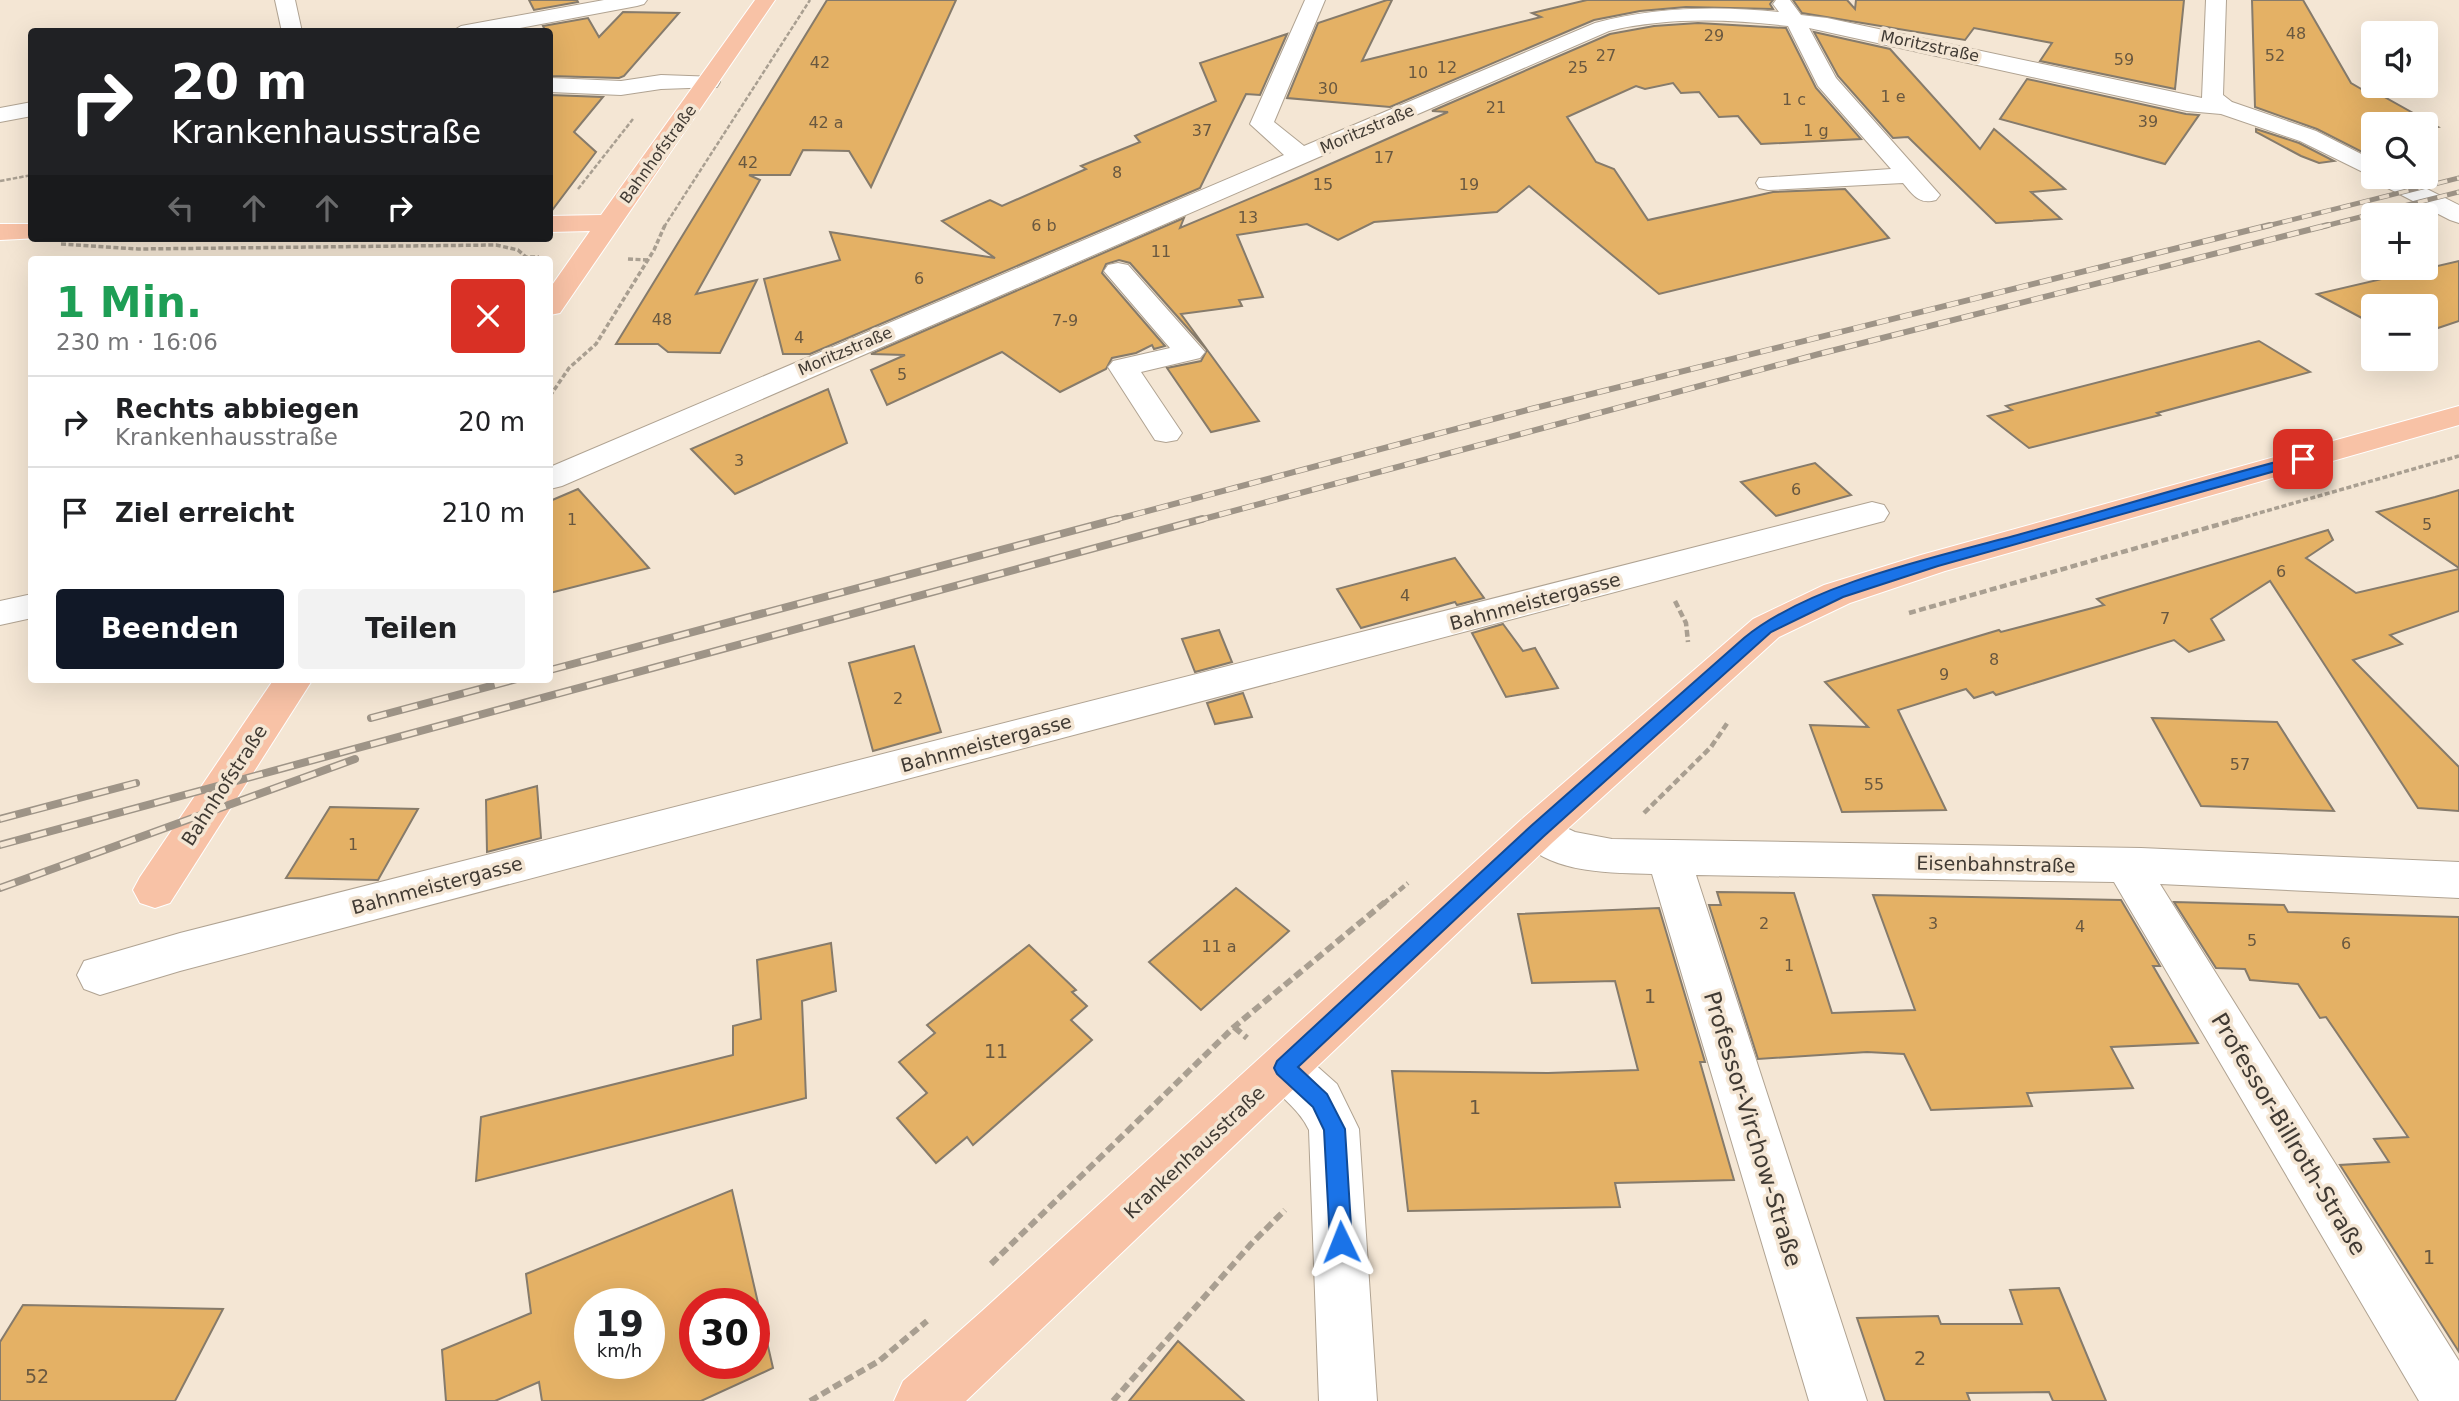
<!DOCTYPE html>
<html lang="de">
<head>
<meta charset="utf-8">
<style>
	body { margin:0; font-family:"DejaVu Sans",sans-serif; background:#f2f2f2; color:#202124; height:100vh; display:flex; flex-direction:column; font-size:26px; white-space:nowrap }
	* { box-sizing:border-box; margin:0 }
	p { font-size:23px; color:#757577 }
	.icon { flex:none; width:38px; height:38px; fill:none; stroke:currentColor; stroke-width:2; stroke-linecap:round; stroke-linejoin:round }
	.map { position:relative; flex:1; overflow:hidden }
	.details { position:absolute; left:28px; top:256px; width:525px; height:427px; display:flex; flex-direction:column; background:#fff; border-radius:7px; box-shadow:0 7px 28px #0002 }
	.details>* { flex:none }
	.hud { position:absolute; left:28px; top:28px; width:525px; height:214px; border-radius:7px; box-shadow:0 7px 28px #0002; background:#202124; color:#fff; overflow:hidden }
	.tools { position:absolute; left:2361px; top:21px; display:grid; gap:14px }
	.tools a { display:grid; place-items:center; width:77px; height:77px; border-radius:7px; background:#fff; box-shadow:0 7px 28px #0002; font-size:35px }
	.speed { position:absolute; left:574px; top:1288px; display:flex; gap:14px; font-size:35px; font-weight:700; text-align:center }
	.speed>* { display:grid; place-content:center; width:91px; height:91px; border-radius:50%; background:#fff; box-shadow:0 7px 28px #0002; line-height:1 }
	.speed small { font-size:18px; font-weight:400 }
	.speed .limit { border:10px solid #d22; background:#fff; color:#111 }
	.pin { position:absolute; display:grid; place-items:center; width:60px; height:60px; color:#fff; margin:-30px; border-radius:14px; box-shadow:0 4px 10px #0006 }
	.me { position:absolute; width:77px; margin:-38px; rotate:358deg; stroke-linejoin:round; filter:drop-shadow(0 0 5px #0008) }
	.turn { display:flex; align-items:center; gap:24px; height:147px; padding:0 28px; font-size:32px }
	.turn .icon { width:91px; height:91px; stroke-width:2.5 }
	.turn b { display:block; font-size:49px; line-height:60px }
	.lanes { display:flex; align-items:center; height:66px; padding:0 28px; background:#0003; justify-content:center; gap:35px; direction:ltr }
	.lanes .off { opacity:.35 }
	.round { display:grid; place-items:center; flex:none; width:74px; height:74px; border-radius:7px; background:#f2f2f2 }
	.headline { display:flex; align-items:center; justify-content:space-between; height:119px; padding:0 28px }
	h1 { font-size:42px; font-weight:700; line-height:52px; color:#1e9e55 }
	.action { display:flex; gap:14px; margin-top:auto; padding:14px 28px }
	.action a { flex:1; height:80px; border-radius:7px; background:#111827; color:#fff; font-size:28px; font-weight:700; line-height:80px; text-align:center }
	.action a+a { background:#f2f2f2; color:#202124 }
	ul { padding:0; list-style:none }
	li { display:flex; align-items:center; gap:21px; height:91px; padding:0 28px; border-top:2px solid #e0e0e0 }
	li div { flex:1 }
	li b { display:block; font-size:26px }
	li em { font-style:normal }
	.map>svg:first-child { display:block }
	.building { fill:#e4b165; stroke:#867b6b; stroke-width:2; fill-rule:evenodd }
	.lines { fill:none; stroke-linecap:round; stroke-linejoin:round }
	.minor-casing { stroke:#b0a392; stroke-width:2 }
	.major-casing { stroke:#fff; stroke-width:2 }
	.path-far3 { stroke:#a99f91; stroke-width:2.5; stroke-dasharray:4.5 2; stroke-linecap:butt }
	.path-far2 { stroke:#a99f91; stroke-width:3.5; stroke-dasharray:5 2.5; stroke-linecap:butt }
	.path-far1 { stroke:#a99f91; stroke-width:4.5; stroke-dasharray:7 3.5; stroke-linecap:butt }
	.path { stroke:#a99f91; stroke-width:6; stroke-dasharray:9 4.5; stroke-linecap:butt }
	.minor { fill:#fff; fill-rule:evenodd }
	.major { fill:#f8c2a6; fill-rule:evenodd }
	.rail-far2-casing { stroke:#9e9487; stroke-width:5 }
	.rail-far1-casing { stroke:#9e9487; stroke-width:6 }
	.rail-casing { stroke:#9e9487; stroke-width:8 }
	.rail-far2 { stroke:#f4e6d4; stroke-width:3.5; stroke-dasharray:10; stroke-linecap:butt }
	.rail-far1 { stroke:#f4e6d4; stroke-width:4.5; stroke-dasharray:12; stroke-linecap:butt }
	.rail { stroke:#f4e6d4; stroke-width:5; stroke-dasharray:16; stroke-linecap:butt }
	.route { fill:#1a73e8; stroke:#114b97; stroke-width:2 }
	.labels { text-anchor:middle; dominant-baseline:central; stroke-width:7; stroke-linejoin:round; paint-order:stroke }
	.number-label { font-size:16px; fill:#695840 }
	.far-street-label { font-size:16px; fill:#403a33; stroke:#f4e6d4 }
	.street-label { font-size:19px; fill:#403a33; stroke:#f4e6d4 }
	.near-number-label { font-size:19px; fill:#695840 }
	.near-street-label { font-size:23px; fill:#403a33; stroke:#f4e6d4 }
</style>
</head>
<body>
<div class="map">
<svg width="2459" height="1401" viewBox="0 0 2459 1401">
	<rect width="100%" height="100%" fill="#f4e6d4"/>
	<g class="building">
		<path d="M 529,0 L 577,0 L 578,2 L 534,10 Z"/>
		<path d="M 827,0 L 956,0 L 871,187 L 849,151 L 803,150 L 790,175 L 749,175 L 760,180 L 696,294 L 757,280 L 720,353 L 668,352 L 658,344 L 616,344 Z"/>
		<path d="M 1387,0 L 1392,0 L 1362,61 L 1541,17 L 1532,13 L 1587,0 L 1773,0 L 1770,4 L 1773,9 L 1686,7 L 1640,11 L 1594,20 L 1390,107 L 1287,98 L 1318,23 Z"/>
		<path d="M 1793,0 L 1847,0 L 1855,9 L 1856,0 L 2184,0 L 2175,89 L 2040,61 L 2052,43 L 1974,28 L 1965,40 L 1802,13 Z"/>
		<path d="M 2252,0 L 2303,0 L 2351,83 L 2370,94 L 2379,94 L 2438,127 L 2426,129 L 2426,124 L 2373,124 L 2373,154 L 2368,155 L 2317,129 L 2255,107 Z"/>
		<path d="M 623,12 L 679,13 L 624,76 L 619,78 L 550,76 L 550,32 L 546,32 L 543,26 L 588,18 L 599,37 Z"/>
		<path d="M 1698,23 L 1786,28 L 1816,88 L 1861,139 L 1761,144 L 1738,116 L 1719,117 L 1699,92 L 1681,93 L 1673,83 L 1645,89 L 1636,86 L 1567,117 L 1596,162 L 1614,169 L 1648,220 L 1773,192 L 1845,189 L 1889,238 L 1659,294 L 1529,186 L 1497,212 L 1374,222 L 1338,240 L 1307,224 L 1237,235 L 1263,297 L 1239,300 L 1242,306 L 1181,314 L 1259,421 L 1211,432 L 1167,368 L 1201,361 L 1207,350 L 1130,263 L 1119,260 L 1106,264 L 1102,273 L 1165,346 L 1154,349 L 1152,345 L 1136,353 L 1112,358 L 1106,369 L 1060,392 L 1002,352 L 887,405 L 871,370 L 905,355 L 871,354 L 1184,218 L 1180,228 L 1301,177 L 1448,112 L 1432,111 L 1610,34 L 1654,26 Z"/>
		<path d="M 1814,32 L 1890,49 L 1980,149 L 1994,129 L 2065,189 L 2031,192 L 2061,219 L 1996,223 L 1908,137 L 1893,138 L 1838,76 Z"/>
		<path d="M 1287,34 L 1260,95 L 1246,94 L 1200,188 L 810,354 L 783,354 L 764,279 L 840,260 L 830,232 L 995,258 L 942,221 L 990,200 L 1002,206 L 1086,169 L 1081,166 L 1140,142 L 1135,136 L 1216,101 L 1200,63 Z"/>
		<path d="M 2027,79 L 2186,114 L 2199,115 L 2165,164 L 2000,119 Z"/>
		<path d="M 550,95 L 603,97 L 574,132 L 596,152 L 550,213 Z"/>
		<path d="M 2256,129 L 2299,143 L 2334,161 L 2319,163 L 2301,156 L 2256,132 Z"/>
		<path d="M 2459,261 L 2459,321 L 2426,332 L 2426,306 L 2373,306 L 2373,324 L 2317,294 Z"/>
		<path d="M 2259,341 L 2310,372 L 2157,413 L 2160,415 L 2029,448 L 1988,416 L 2012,410 L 2006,406 Z"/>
		<path d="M 828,389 L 847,443 L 735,494 L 691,449 Z"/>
		<path d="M 1815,463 L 1851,495 L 1776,516 L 1741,482 Z"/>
		<path d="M 578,489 L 649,568 L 550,593 L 550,501 Z"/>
		<path d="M 2459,490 L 2459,568 L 2377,512 L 2435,497 Z"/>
		<path d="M 2328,530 L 2333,540 L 2306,558 L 2356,593 L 2459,569 L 2459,611 L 2390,635 L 2402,644 L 2353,660 L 2459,767 L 2459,811 L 2418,808 L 2270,581 L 2211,619 L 2224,640 L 2189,652 L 2174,640 L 1996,695 L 1993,692 L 1974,698 L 1966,689 L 1898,710 L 1946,810 L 1842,812 L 1810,725 L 1868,727 L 1825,682 L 1999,630 L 2001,632 L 2104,605 L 2097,599 Z"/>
		<path d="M 1455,558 L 1484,598 L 1457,605 L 1455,602 L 1361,628 L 1337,589 Z"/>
		<path d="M 1503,624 L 1523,651 L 1535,648 L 1558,688 L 1506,697 L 1472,633 Z"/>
		<path d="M 1219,630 L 1232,662 L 1195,672 L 1182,639 Z"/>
		<path d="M 914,646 L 941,732 L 873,751 L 849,663 Z"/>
		<path d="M 1243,693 L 1252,717 L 1215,724 L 1207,703 Z"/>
		<path d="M 2152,718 L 2277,722 L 2334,811 L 2201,806 Z"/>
		<path d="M 537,786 L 541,838 L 487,852 L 486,800 Z"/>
		<path d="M 330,807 L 418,809 L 378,880 L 286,878 Z"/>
		<path d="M 1236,888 L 1289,931 L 1201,1010 L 1149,962 Z"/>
		<path d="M 1717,892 L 1794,893 L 1832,1013 L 1915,1010 L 1873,895 L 2121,900 L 2160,966 L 2153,966 L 2198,1043 L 2111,1047 L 2133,1088 L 2027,1093 L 2032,1106 L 1931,1110 L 1904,1054 L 1867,1052 L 1758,1059 L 1709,905 L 1721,905 Z"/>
		<path d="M 2174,902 L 2284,905 L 2288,912 L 2459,917 L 2459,1352 L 2340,1165 L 2389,1162 L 2374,1139 L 2408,1137 L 2326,1017 L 2320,1018 L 2298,984 L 2250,980 L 2245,969 L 2216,968 Z"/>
		<path d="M 1659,908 L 1705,1062 L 1700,1062 L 1734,1180 L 1615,1183 L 1620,1207 L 1408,1211 L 1392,1071 L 1548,1073 L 1638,1070 L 1615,981 L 1532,983 L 1518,914 Z"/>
		<path d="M 831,943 L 836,991 L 802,1001 L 806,1098 L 476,1181 L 481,1117 L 733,1055 L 733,1026 L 761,1019 L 757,960 Z"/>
		<path d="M 1029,945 L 1076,990 L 1072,992 L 1087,1006 L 1071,1020 L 1092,1040 L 973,1145 L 967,1137 L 936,1163 L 897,1118 L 927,1093 L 899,1062 L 935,1033 L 927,1025 Z"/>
		<path d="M 732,1190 L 773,1368 L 701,1401 L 542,1401 L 539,1382 L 495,1401 L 446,1401 L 442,1350 L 531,1313 L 526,1274 ZM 590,1304 L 649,1304 L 649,1363 L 590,1363 ZM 695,1304 L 754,1304 L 754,1363 L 695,1363 Z"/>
		<path d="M 2059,1288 L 2106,1401 L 2053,1401 L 2049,1392 L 1967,1393 L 1970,1401 L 1885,1401 L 1857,1318 L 1938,1316 L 1941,1324 L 2022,1324 L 2010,1290 Z"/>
		<path d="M 23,1305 L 223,1309 L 175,1401 L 0,1401 L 0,1342 Z"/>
		<path d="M 1178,1341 L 1244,1401 L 1129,1401 Z"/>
	</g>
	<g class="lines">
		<g class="minor-casing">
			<g id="minor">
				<path d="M 275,0 L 295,0 L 302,32 L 282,32 Z"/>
				<path d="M 604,0 L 647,0 L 644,4 L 637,6 L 498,32 L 451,32 L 461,26 Z"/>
				<path d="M 1305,0 L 1325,0 L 1274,122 L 1304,146 L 1595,23 C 1656,7 1717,6 1779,12 L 1773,4 L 1776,0 L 1790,0 L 1801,15 L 1827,18 L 2202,98 L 2206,0 L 2226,0 L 2223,95 L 2232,102 L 2316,131 L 2373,160 L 2373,177 L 2403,177 L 2459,205 L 2459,223 L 2450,220 L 2376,182 L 2373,177 L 2300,141 L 2221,114 L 2187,111 L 1809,28 L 1836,78 L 1940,195 L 1936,200 C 1919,205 1913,195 1903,183 L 1768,190 L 1759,188 L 1756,183 L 1759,178 L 1891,169 L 1818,86 L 1788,26 C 1728,19 1668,17 1609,31 L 562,486 L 550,489 L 550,467 L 1284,155 L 1250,124 Z"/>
				<path d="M 661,75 L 717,77 L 720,82 L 717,87 L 661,89 L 621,95 L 550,92 L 550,78 L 621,81 Z"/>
				<path d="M 32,102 L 32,116 L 0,122 L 0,108 Z"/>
				<path d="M 1118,263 L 1128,265 L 1205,352 L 1200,358 L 1141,372 L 1182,433 L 1177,440 L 1166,442 L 1155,440 L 1108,367 L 1113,361 L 1170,348 L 1104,271 L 1108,265 Z"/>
				<path d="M 1872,502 L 1884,505 L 1889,513 L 1884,521 L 180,971 L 100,995 L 84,989 L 77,975 L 84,961 L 180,933 Z"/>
				<path d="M 32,594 L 32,618 L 0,625 L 0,601 Z"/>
				<path d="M 1537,814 L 1575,832 L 1612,839 L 2141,848 L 2459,862 L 2459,898 L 2160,884 L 2459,1361 L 2459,1401 L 2419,1401 L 2114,882 L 1696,875 L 1867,1401 L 1809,1401 L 1652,874 C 1610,873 1539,874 1516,831 L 1522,819 Z"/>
				<path d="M 1284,1046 L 1301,1052 L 1337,1084 L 1359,1129 L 1377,1401 L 1319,1401 L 1309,1130 C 1297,1104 1272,1094 1260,1068 L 1267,1052 Z"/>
			</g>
		</g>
		<g class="major-casing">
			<g id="major">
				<path d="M 755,0 L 775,0 L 560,313 L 550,315 L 550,288 L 590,231 L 550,232 L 550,216 L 601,215 Z"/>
				<path d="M 0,224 L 32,224 L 32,238 L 39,238 L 0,240 Z"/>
				<path d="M 2459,406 L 2459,425 L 1945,571 L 1850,603 L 1779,637 L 1552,843 L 966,1401 L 894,1401 L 903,1381 L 982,1311 L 1522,819 L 1753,619 L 1824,585 L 1921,555 Z"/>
				<path d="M 274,679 L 313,679 L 170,903 L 155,908 L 140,903 L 133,890 L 140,877 Z"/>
			</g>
		</g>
		<g class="path-far3">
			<path d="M 0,181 L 32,175"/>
			<path d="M 578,189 L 633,119"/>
			<path d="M 664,227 L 810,0"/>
		</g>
		<g class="path-far2">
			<path d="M 61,244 L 138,249 L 496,245 L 518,250 L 526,257 L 539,257"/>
			<path d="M 628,259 L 648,260"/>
			<path d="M 550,396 L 569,368 L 596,344 L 654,250 L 665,225"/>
			<path d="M 2231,521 L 2459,456"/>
		</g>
		<g class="path-far1">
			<path d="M 1675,601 L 1686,623 L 1688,642"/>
			<path d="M 1909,613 L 2238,519"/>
			<path d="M 1644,813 L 1711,747 L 1728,722"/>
			<path d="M 1383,904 L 1408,883"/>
		</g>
		<g class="path">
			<path d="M 1234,1027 L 1247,1038"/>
			<path d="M 991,1264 L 1234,1027 L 1385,902"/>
			<path d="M 810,1401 L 879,1361 L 927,1321"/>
			<path d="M 1113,1401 L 1251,1244 L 1285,1210"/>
		</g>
		<use href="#minor" class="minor"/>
		<use href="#major" class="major"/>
		<g class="rail-far2-casing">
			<g id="rail-far2">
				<path d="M 2263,227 L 2459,178"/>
				<path d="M 2321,227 L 2459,192"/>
			</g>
		</g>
		<g class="rail-far1-casing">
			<g id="rail-far1">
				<path d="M 1110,521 L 1531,409 L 2270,225"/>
				<path d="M 1196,521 L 1819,354 L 2328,225"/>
			</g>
		</g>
		<g class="rail-casing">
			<g id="rail">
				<path d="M 550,670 L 1117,519"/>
				<path d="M 371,718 L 517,679"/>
				<path d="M 0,819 L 136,783"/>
				<path d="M 0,845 L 1202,519"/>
				<path d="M 0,888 L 355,759"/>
			</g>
		</g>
		<use href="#rail-far2" class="rail-far2"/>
		<use href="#rail-far1" class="rail-far1"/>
		<use href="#rail" class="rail"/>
	</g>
	<path class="route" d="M 2303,455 L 2307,456 L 2307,462 L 1938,566 L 1843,597 L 1771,632 L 1544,836 L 1298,1067 L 1327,1094 L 1345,1129 L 1352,1242 L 1349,1250 L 1341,1253 L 1333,1250 L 1330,1242 L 1324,1130 L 1313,1107 L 1277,1074 L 1274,1068 L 1277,1061 L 1531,826 L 1744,638 C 1811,583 1937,557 2021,534 C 2115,508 2208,479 2303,455 Z"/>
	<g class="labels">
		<g class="number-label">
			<text x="2296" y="33">48</text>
			<text x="1714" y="35">29</text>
			<text x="1606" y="55">27</text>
			<text x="2275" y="55">52</text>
			<text x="2124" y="59">59</text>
			<text x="820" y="62">42</text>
			<text x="1447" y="67">12</text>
			<text x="1578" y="67">25</text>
			<text x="1418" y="72">10</text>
			<text x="1328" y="88">30</text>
			<text x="1893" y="96">1 e</text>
			<text x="1794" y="99">1 c</text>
			<text x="1496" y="107">21</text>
			<text x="2148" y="121">39</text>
			<text x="826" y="122">42 a</text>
			<text x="1202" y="130">37</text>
			<text x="1816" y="130">1 g</text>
			<text x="1384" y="157">17</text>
			<text x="748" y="162">42</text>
			<text x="1117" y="172">8</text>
			<text x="1323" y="184">15</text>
			<text x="1469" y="184">19</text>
			<text x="1248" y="217">13</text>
			<text x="1044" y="225">6 b</text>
			<text x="1161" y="251">11</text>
			<text x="919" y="278">6</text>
			<text x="662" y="319">48</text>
			<text x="1065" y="320">7-9</text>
			<text x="799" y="337">4</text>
			<text x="902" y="374">5</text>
			<text x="739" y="460">3</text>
			<text x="1796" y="489">6</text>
			<text x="572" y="519">1</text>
			<text x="2427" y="524">5</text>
			<text x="2281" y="571">6</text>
			<text x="1405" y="595">4</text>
			<text x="2165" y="618">7</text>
			<text x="1994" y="659">8</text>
			<text x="1944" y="674">9</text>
			<text x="898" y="698">2</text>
			<text x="2240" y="764">57</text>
			<text x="1874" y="784">55</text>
			<text x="353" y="844">1</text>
			<text x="1764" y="923">2</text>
			<text x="1933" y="923">3</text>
			<text x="2080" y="926">4</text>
			<text x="2252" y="940">5</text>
			<text x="2346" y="943">6</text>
			<text x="1219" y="946">11 a</text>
			<text x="1789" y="965">1</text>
		</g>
		<g class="far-street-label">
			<text transform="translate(1930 46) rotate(12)">Moritzstraße</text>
			<text transform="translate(1367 129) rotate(-23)">Moritzstraße</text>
			<text transform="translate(658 154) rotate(-54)">Bahnhofstraße</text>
			<text transform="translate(845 351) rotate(-23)">Moritzstraße</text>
		</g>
		<g class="street-label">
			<text transform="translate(1535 601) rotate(-15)">Bahnmeistergasse</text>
			<text transform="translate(986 743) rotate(-15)">Bahnmeistergasse</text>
			<text transform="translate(224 785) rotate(-57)">Bahnhofstraße</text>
			<text transform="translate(1996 864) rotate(1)">Eisenbahnstraße</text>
			<text transform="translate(437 885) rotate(-15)">Bahnmeistergasse</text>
			<text transform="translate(1194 1152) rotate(-43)">Krankenhausstraße</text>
		</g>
		<g class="near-number-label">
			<text x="1650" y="996">1</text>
			<text x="996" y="1051">11</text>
			<text x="1475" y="1107">1</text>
			<text x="2429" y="1257">1</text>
			<text x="1920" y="1358">2</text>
			<text x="37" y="1376">52</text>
		</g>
		<g class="near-street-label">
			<text transform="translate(1753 1129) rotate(73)">Professor-Virchow-Straße</text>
			<text transform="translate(2289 1134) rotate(59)">Professor-Billroth-Straße</text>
		</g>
	</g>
</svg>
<div class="tools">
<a><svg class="icon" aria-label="sound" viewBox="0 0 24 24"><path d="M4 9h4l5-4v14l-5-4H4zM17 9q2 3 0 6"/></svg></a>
<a><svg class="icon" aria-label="search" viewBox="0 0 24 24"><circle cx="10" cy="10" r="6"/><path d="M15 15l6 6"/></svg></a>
<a>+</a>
<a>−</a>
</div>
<div class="speed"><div>19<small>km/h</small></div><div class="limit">30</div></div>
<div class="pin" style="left:2303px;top:459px;background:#d93025"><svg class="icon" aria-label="arrive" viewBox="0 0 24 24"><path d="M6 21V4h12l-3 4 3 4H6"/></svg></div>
<svg class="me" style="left:1341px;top:1242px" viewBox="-20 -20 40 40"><path d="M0-17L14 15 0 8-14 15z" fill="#1a73e8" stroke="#fff" stroke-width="4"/></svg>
<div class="hud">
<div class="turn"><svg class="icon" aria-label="right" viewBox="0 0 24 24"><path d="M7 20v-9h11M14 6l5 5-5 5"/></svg><div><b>20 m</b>Krankenhausstraße</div></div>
<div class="lanes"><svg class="icon off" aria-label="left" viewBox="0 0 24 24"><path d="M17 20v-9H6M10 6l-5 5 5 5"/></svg><svg class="icon off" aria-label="ahead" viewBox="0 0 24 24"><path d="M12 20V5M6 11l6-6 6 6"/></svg><svg class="icon off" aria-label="ahead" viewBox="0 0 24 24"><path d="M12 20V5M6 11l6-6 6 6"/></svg><svg class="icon" aria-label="right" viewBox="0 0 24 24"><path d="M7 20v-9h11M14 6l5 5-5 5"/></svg></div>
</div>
<section class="details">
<div class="headline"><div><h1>1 Min.</h1><p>230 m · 16:06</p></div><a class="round" style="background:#d93025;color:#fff"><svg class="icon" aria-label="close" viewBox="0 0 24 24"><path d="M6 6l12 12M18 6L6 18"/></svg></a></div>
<ul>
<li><svg class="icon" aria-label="right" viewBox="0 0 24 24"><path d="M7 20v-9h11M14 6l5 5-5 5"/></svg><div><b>Rechts abbiegen</b><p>Krankenhausstraße</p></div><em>20 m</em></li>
<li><svg class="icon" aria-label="arrive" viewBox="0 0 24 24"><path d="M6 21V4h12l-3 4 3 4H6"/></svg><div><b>Ziel erreicht</b></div><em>210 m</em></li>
</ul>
<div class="action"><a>Beenden</a><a>Teilen</a></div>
</section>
</div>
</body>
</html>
